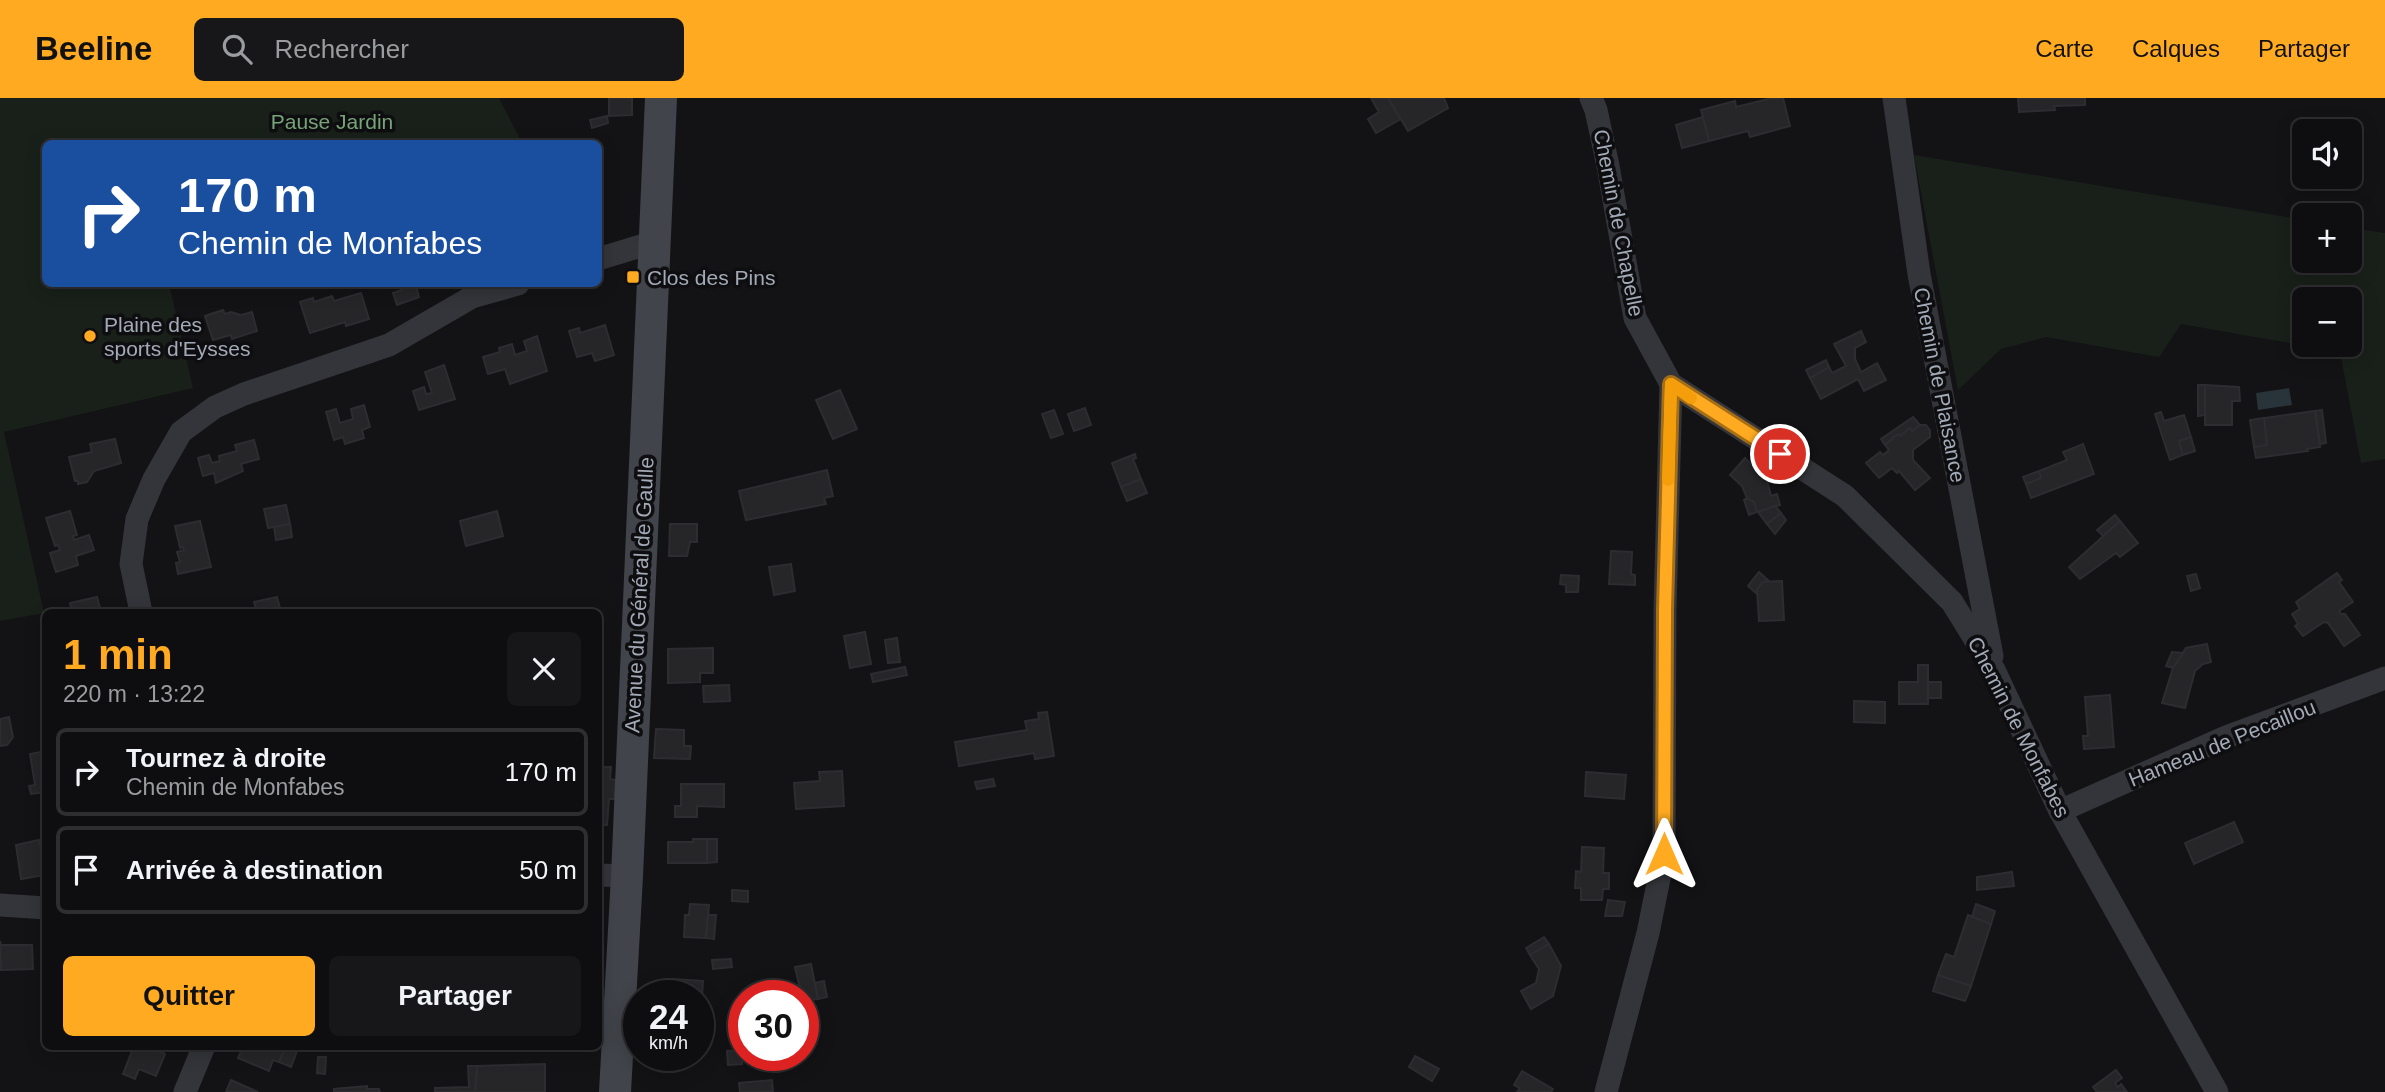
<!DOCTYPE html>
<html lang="fr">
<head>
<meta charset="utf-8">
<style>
	body { margin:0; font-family:Arial,sans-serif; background:#171719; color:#f1f3f6; height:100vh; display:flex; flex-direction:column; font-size:26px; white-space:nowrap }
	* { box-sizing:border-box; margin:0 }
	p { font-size:23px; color:#9b9c9f }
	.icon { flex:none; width:38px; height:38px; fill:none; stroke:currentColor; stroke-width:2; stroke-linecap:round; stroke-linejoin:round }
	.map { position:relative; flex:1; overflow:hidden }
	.drawer { position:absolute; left:42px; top:511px; width:560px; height:441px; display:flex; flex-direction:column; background:#0e0e10; border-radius:10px; box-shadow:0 4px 18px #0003,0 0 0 2px #2e2e30 }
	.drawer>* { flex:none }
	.guide { position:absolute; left:42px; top:42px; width:560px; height:147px; border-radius:10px; box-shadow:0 4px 18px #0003,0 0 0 2px #2e2e30; background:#1a4fa0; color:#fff; overflow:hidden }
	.fabs { position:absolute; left:2292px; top:21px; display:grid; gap:14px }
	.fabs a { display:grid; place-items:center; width:70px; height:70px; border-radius:10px; background:#0e0e10; box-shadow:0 4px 18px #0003,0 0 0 2px #2e2e30; font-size:35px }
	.speed { position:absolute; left:623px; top:882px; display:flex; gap:14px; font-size:35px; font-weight:700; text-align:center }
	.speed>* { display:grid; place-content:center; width:91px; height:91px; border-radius:50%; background:#0e0e10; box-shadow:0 4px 18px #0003,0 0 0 2px #2e2e30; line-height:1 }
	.speed small { font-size:18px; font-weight:400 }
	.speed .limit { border:10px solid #d22; background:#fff; color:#111 }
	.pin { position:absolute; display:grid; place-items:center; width:60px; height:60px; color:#fff; margin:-30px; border:4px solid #fff; border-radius:50%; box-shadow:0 2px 7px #0007 }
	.me { position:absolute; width:77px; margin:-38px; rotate:0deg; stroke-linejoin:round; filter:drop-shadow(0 0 5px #0008) }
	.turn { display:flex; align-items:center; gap:24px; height:147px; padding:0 21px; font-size:32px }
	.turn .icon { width:91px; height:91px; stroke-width:2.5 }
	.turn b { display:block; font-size:49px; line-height:60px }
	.round { display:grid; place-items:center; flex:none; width:74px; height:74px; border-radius:10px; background:#171719 }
	.overview { display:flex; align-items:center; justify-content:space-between; height:119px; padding:0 21px }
	h1 { font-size:42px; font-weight:700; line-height:52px; color:#ffaa21 }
	.primary-button { display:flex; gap:14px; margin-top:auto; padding:14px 21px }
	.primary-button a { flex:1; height:80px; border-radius:10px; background:#ffaa21; color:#111; font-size:28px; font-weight:700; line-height:80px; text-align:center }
	.primary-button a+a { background:#171719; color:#f1f3f6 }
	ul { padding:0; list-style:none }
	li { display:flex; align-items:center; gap:21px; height:88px; margin:0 14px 10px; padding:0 7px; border:4px solid #2e2e30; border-radius:10px }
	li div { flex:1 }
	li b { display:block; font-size:26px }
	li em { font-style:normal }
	header { display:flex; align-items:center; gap:42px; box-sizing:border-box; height:98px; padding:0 35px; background:#ffaa21; color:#111 }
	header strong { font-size:33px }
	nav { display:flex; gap:38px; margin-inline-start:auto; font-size:24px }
	.search { width:490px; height:63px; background:#171719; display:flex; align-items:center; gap:18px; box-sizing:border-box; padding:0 24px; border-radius:10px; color:#9b9c9f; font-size:26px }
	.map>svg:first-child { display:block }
	.green { fill:#192019; fill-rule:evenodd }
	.water { fill:#28333a }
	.building { fill:#262629; stroke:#2d2d31; stroke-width:2 }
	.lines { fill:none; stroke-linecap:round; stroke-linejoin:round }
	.minor { stroke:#34353a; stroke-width:23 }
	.secondary { stroke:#41444a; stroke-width:32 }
	.route-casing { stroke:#a66e15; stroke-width:18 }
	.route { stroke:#ffaa21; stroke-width:12 }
	.slow { stroke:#f59e0b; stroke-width:12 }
	.poi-dot { fill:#ffaa21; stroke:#0e0e10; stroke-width:2.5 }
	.labels { text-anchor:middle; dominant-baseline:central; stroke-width:7; stroke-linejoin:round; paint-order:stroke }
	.park-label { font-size:21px; fill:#78a379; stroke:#0e0e10 }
	.street-label { font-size:21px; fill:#a3aab7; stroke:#0e0e10 }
	.poi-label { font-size:21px; fill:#a3aab7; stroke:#0e0e10; text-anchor:start }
</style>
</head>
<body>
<header>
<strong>Beeline</strong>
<div class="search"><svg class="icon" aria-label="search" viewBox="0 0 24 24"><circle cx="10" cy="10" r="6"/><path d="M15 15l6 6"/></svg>Rechercher</div>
<nav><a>Carte</a><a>Calques</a><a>Partager</a></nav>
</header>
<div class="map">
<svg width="2385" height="994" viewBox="0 0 2385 994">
	<rect width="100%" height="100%" fill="#131315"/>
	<g class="green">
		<path d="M 0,0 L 499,0 L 522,45 L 46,46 L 46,186 L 169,186 L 193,290 L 4,334 L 44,515 L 0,523 Z"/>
		<path d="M 1914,57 L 2305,122 L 2305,163 L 2350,163 L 2350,130 L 2385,135 L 2385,361 L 2361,365 L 2340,254 L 2181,226 L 2159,259 L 2046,239 L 2001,251 L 1958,292 ZM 2305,201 L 2350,201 L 2350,247 L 2305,247 Z"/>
	</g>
	<path class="water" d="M 2289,290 L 2292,307 L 2258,312 L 2256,295 Z"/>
	<g class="building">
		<path d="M 609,0 L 632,0 L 632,17 L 609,18 Z"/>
		<path d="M 1371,0 L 1388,0 L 1401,21 L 1376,35 L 1368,21 L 1379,14 Z"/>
		<path d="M 1388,0 L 1444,0 L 1448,10 L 1408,33 Z"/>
		<path d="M 1772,0 L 1783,0 L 1790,28 L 1750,39 L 1748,33 L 1709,43 L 1701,12 L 1735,3 L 1736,9 Z"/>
		<path d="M 2018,0 L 2085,0 L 2085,7 L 2054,8 L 2055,12 L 2019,14 Z"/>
		<path d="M 607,18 L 608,25 L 592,30 L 590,22 Z"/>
		<path d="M 1703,19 L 1709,43 L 1682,50 L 1676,27 Z"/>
		<path d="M 400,186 L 425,186 L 416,188 L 419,199 L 397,207 L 393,195 L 402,192 Z"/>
		<path d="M 361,195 L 369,221 L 346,228 L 345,224 L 310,235 L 300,204 L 313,200 L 314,204 L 332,198 L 334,203 Z"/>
		<path d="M 223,212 L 225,216 L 231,214 L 241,217 L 252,214 L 257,233 L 232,241 L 231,237 L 213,242 L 205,218 Z"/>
		<path d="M 605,227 L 614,257 L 595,263 L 592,255 L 577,259 L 569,233 L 579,230 L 580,235 Z"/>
		<path d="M 1861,233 L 1866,244 L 1855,250 L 1855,261 L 1861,274 L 1877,265 L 1886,282 L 1864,293 L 1858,281 L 1821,301 L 1810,280 L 1829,269 L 1832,275 L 1846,268 L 1834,246 Z"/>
		<path d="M 537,238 L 547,273 L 510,286 L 505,271 L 488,276 L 483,259 L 500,254 L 499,250 L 512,246 L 515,257 L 527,253 L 524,243 Z"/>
		<path d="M 1826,262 L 1829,269 L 1810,280 L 1806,272 Z"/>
		<path d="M 444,267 L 455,301 L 419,312 L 413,293 L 424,289 L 426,296 L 432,295 L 425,274 Z"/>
		<path d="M 2198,287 L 2205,287 L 2205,317 L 2198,318 Z"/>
		<path d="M 2205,287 L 2239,289 L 2240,303 L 2232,303 L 2232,327 L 2205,327 Z"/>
		<path d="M 840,292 L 857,331 L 833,341 L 816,302 Z"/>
		<path d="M 364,307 L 370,329 L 362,332 L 364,340 L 345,346 L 343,339 L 334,342 L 326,314 L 336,311 L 340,325 L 353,321 L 351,311 Z"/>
		<path d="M 1085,310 L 1091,327 L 1074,333 L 1068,316 Z"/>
		<path d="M 1054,312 L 1063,336 L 1051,340 L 1042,316 Z"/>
		<path d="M 2322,312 L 2326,345 L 2320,346 L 2315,313 Z"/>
		<path d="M 2315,313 L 2320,349 L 2307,351 L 2308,353 L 2256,360 L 2254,349 L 2267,347 L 2264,320 Z"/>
		<path d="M 2161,314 L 2164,323 L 2184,317 L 2191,339 L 2179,343 L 2183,357 L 2170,362 L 2155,316 Z"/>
		<path d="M 1913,319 L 1920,327 L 1912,333 L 1910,330 L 1900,338 L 1898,336 L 1885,347 L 1881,341 Z"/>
		<path d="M 2264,320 L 2267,347 L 2254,349 L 2250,322 Z"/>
		<path d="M 1920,327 L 1926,327 L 1930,332 L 1930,339 L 1913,352 L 1913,362 L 1930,380 L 1915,392 L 1899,373 L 1897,375 L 1892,370 L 1879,380 L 1866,365 L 1880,354 L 1883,357 L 1889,352 L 1885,347 L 1898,336 L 1900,338 L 1910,330 L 1912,333 Z"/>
		<path d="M 2191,339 L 2195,353 L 2183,357 L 2179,343 Z"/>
		<path d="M 115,341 L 121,365 L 94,373 L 87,384 L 78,386 L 78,383 L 75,383 L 69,359 L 92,354 L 90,346 Z"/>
		<path d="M 254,342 L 259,361 L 241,366 L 243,373 L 216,385 L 214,375 L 203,378 L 198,360 L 209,357 L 212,365 L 220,363 L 219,358 L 237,353 L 235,347 Z"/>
		<path d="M 2083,346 L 2094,376 L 2031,400 L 2026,386 L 2041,380 L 2039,373 L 2067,362 L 2063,354 Z"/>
		<path d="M 1135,356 L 1136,360 L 1133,361 L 1141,381 L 1121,389 L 1112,365 Z"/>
		<path d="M 1745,360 L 1761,375 L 1763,380 L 1766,379 L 1771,398 L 1777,396 L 1780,407 L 1757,414 L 1754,404 L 1747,400 L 1742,388 L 1730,377 Z"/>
		<path d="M 827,372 L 833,398 L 824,400 L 826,406 L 746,422 L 739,393 Z"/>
		<path d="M 2039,373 L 2041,380 L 2026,386 L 2023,379 Z"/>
		<path d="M 1141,381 L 1147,395 L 1127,403 L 1121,389 Z"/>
		<path d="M 1747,400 L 1754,404 L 1757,414 L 1749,417 L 1744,402 Z"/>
		<path d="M 286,407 L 290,426 L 268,430 L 264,411 Z"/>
		<path d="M 1775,408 L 1781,415 L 1767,426 L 1758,414 Z"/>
		<path d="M 70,413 L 77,437 L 73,438 L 74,442 L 89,437 L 94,452 L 76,458 L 78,467 L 56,474 L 50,455 L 60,452 L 58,447 L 55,448 L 46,420 Z"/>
		<path d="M 497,413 L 503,438 L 466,448 L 460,423 Z"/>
		<path d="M 1781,415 L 1786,422 L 1775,436 L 1767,426 Z"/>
		<path d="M 2115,417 L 2120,423 L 2103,438 L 2097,432 Z"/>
		<path d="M 200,423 L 211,469 L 178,476 L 176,465 L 180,464 L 177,454 L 184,452 L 183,449 L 180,450 L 175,428 Z"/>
		<path d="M 2120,423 L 2138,445 L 2120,459 L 2116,455 L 2080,481 L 2069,469 Z"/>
		<path d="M 290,426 L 292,439 L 276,442 L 274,429 Z"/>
		<path d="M 670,426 L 697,426 L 697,444 L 690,444 L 687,458 L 669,458 Z"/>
		<path d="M 1611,453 L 1632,454 L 1631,476 L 1635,477 L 1635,487 L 1609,486 Z"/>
		<path d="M 791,466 L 795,493 L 774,497 L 769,469 Z"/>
		<path d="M 1759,474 L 1769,483 L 1763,484 L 1757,491 L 1757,496 L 1748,488 Z"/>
		<path d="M 2337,475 L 2342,482 L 2339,484 L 2353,504 L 2339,513 L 2341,516 L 2345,516 L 2360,537 L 2344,548 L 2328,525 L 2324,524 L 2303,538 L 2295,528 L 2298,526 L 2292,516 L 2300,511 L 2296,504 Z"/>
		<path d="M 2196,476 L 2200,490 L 2191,493 L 2187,478 Z"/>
		<path d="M 1561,477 L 1579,478 L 1578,494 L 1566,494 L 1566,487 L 1560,486 Z"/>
		<path d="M 1782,483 L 1784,522 L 1759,523 L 1757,491 L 1763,484 Z"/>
		<path d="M 97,499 L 101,514 L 72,514 L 70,505 Z"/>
		<path d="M 277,499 L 281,514 L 257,514 L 254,504 Z"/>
		<path d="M 865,534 L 871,566 L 850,570 L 844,538 Z"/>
		<path d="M 897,540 L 900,564 L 888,565 L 885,542 Z"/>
		<path d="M 2207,546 L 2211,564 L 2203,566 L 2195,573 L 2185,610 L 2162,605 L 2173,570 L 2186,550 Z"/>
		<path d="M 713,550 L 713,575 L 700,575 L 700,584 L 668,585 L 668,551 Z"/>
		<path d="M 2172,554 L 2183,555 L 2173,570 L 2166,568 Z"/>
		<path d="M 1918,567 L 1928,567 L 1928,606 L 1899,606 L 1899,584 L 1918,584 Z"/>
		<path d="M 905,569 L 907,577 L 873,584 L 871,576 Z"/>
		<rect x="1928" y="584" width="13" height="16"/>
		<path d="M 729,587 L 730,603 L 704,604 L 703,588 Z"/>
		<path d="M 2110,597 L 2114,649 L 2084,651 L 2083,638 L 2088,638 L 2085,599 Z"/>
		<path d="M 1854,603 L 1885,604 L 1885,625 L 1854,624 Z"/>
		<path d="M 1047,614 L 1054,658 L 1035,661 L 1034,655 L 959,668 L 955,644 L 1027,632 L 1025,623 L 1039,621 L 1038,615 Z"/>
		<path d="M 9,619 L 13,639 L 7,647 L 0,648 L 0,621 Z"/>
		<path d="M 656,631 L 684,632 L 684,648 L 691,648 L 690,661 L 654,660 Z"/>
		<path d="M 46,653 L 46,694 L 31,696 L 29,688 L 35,687 L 30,656 Z"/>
		<path d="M 598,669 L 611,669 L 610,681 L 616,682 L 615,701 L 609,701 L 607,727 L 598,727 Z"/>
		<path d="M 842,673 L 844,708 L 796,711 L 794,685 L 820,683 L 819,674 Z"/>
		<path d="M 1586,674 L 1626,677 L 1624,701 L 1585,698 Z"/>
		<path d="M 993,681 L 995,688 L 977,691 L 975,684 Z"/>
		<path d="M 681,686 L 724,686 L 724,709 L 697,708 L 697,719 L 675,719 L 675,708 L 681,708 Z"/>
		<path d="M 2234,724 L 2243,744 L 2194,766 L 2185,745 Z"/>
		<path d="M 693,741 L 707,741 L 707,765 L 668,765 L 668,744 L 693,744 Z"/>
		<path d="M 707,741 L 717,741 L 717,764 L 707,765 Z"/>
		<path d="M 39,742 L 42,758 L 46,758 L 46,780 L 44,777 L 21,781 L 16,747 Z"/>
		<path d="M 1582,749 L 1604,750 L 1603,775 L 1609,775 L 1609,791 L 1603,791 L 1602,802 L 1581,802 L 1581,790 L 1575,790 L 1576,773 L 1581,774 Z"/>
		<path d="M 2012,774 L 2014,788 L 1977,792 L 1977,779 Z"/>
		<path d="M 732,792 L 748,793 L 748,804 L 732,803 Z"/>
		<path d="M 1608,802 L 1625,804 L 1622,818 L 1605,818 Z"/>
		<path d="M 690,806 L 709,807 L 706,840 L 684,839 L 685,817 L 689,817 Z"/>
		<path d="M 1976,806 L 1995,813 L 1991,826 L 1972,819 Z"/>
		<path d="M 708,817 L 716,817 L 714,841 L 706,840 Z"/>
		<path d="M 1968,817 L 1991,826 L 1971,888 L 1938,877 L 1946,856 L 1954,859 Z"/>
		<path d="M 1544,839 L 1549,846 L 1530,857 L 1526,850 Z"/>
		<path d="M 0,843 L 1,847 L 32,847 L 33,871 L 1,872 Z"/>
		<path d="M 1549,846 L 1561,868 L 1553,898 L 1531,911 L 1521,893 L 1536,885 L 1539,871 L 1530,857 Z"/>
		<path d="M 731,861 L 732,869 L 713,871 L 712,862 Z"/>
		<path d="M 811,866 L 818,901 L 803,903 L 795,869 Z"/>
		<path d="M 1938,877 L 1971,888 L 1965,903 L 1933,893 Z"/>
		<path d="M 673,881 L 703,883 L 701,914 L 711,915 L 711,926 L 698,926 L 698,898 L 672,898 Z"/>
		<path d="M 824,883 L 827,899 L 818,901 L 815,885 Z"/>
		<path d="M 134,948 L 146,948 L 165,956 L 156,978 L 139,971 L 135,981 L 123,976 Z"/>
		<path d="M 243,948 L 286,948 L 279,964 L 273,962 L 269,973 L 238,960 Z"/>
		<path d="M 286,948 L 297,953 L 291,969 L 279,964 Z"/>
		<path d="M 742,952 L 742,966 L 728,967 L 727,953 Z"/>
		<path d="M 1415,958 L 1439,971 L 1432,983 L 1409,969 Z"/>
		<path d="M 318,959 L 326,959 L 325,976 L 317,975 Z"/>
		<path d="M 545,966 L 545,994 L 475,994 L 477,968 Z"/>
		<path d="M 468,968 L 477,968 L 475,994 L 435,994 L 435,990 L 469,989 Z"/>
		<path d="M 2116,972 L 2122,980 L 2115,985 L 2118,989 L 2121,986 L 2127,994 L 2097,994 L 2093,989 Z"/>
		<path d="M 1522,973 L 1553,991 L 1551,994 L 1517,994 L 1520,990 L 1514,987 Z"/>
		<path d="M 231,982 L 258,994 L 226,994 Z"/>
		<path d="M 772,982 L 773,994 L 740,994 L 739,985 Z"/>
		<path d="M 367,988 L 367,991 L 379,991 L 380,994 L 334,994 L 334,991 Z"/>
	</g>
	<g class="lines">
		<g class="minor">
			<path d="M 1591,0 L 1596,12 L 1608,68 L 1635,220 L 1671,286 L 1845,398 L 1952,504 L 1994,572 L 2060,713 L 2217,994"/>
			<path d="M 1894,0 L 1919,176 L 1992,558"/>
			<path d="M 598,161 L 654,144"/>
			<path d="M 141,514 L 131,466 L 137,421 L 154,381 L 181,334 L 215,309 L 244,296 L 389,247 L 472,199 L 518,186"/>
			<path d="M 2060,713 L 2226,639 L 2385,580"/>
			<path d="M 598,777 L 627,778"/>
			<path d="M 0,807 L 46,810"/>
			<path d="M 185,994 L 204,948"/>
			<path d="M 1606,994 L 1648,835 L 1664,756 L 1665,512 L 1671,286"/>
		</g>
		<path class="secondary" d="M 615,994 L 627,778 L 661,0"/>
	</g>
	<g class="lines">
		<g class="route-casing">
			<path id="route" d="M 1664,756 L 1665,512 L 1671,286 L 1780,356"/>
		</g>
		<use href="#route" class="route"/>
		<path class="slow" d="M 1668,382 L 1671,286 L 1691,300"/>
	</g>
	<g class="poi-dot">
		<rect x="626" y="172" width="14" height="14" rx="3.5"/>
		<circle cx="90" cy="238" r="7"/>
	</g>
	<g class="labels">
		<g class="park-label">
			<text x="332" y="23">Pause Jardin</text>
		</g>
		<g class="street-label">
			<text transform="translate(1619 125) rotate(79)">Chemin de Chapelle</text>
			<text transform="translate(1940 287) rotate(79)">Chemin de Plaisance</text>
			<text transform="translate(639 497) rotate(-87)">Avenue du Général de Gaulle</text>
			<text transform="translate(2019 629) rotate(63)">Chemin de Monfabes</text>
			<text transform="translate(2222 645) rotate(-22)">Hameau de Pecaillou</text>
		</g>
		<g class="poi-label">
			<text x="647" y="179">Clos des Pins</text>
			<text x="104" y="226">Plaine des<tspan x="104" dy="24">sports d'Eysses</tspan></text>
		</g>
	</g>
</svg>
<div class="fabs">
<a><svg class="icon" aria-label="sound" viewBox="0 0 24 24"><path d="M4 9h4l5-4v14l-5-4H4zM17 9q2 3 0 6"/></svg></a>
<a>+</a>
<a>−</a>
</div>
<div class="speed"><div>24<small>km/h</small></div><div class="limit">30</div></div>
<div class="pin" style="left:1780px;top:356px;background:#d93025"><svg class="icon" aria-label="arrive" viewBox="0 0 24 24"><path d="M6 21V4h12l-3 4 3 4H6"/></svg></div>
<svg class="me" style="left:1664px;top:756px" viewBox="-20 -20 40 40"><path d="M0-17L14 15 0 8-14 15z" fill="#ffaa21" stroke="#fff" stroke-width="4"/></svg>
<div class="guide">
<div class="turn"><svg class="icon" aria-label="right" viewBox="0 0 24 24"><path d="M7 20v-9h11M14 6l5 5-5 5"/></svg><div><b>170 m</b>Chemin de Monfabes</div></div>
</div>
<section class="drawer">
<div class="overview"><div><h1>1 min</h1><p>220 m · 13:22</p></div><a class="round"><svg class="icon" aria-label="close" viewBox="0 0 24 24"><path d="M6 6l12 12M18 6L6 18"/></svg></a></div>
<ul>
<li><svg class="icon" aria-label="right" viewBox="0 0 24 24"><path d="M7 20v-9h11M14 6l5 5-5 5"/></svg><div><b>Tournez à droite</b><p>Chemin de Monfabes</p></div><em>170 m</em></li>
<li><svg class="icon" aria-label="arrive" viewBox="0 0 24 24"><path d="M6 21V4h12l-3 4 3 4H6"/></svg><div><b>Arrivée à destination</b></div><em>50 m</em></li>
</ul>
<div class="primary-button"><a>Quitter</a><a>Partager</a></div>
</section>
</div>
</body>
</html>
